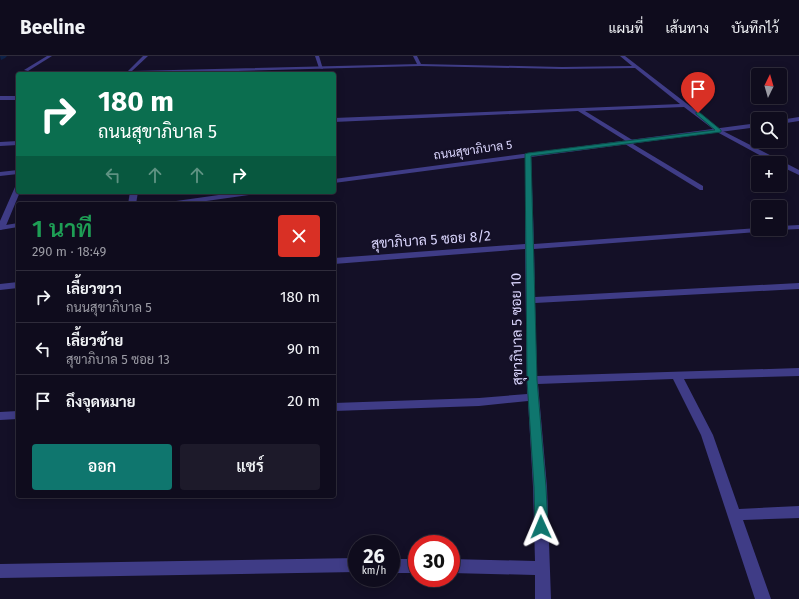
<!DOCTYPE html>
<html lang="th">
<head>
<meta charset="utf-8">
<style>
	body { margin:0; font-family:"Fira Sans",Sarabun,sans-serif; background:#1d1a2a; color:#f1f3f6; height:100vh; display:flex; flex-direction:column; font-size:15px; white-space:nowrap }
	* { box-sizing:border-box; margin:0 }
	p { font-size:13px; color:#9b9ba4 }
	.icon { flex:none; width:22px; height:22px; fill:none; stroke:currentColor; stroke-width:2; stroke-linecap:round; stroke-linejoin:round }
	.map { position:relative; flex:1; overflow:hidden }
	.sheet { position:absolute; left:16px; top:146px; width:320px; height:296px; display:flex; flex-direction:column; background:#0f0c1d; border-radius:4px; box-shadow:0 2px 10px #0003,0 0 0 1px #2f2c3b }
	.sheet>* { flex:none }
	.guide { position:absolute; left:16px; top:16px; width:320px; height:122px; border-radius:4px; box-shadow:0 2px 10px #0003,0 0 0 1px #2f2c3b; background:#0b6e4f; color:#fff; overflow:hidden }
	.needle { width:26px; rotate:5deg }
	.fabs { position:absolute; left:751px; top:12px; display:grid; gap:8px }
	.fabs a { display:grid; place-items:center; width:36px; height:36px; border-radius:4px; background:#0f0c1d; box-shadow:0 2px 10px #0003,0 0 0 1px #2f2c3b; font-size:20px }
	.speed { position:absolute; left:348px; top:479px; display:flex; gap:8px; font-size:20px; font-weight:700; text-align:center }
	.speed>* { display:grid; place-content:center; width:52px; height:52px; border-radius:50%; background:#0f0c1d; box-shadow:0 2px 10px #0003,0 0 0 1px #2f2c3b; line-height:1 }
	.speed small { font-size:10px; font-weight:400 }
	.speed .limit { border:6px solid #d22; background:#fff; color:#111 }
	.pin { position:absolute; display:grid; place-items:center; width:34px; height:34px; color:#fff; margin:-41px -17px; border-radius:50% 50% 50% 0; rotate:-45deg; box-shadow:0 0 4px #0007 }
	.pin .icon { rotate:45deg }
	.me { position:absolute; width:44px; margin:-22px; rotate:359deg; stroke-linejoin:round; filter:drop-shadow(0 0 3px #0008) }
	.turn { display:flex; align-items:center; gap:14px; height:84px; padding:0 16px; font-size:18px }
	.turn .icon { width:52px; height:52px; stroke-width:2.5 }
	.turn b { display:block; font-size:28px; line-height:34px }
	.lanes { display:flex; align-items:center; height:38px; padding:0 16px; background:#0003; justify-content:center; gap:20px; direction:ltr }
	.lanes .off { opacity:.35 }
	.round { display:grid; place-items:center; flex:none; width:42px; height:42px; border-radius:4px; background:#1d1a2a }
	.head { display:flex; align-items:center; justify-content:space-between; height:68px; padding:0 16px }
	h1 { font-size:24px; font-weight:600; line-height:30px; color:#1e9e55 }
	.cta { display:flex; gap:8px; margin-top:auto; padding:8px 16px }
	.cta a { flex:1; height:46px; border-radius:4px; background:#0f766e; color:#fff; font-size:16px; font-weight:600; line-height:46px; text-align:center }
	.cta a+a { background:#1d1a2a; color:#f1f3f6 }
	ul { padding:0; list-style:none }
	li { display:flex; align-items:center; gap:12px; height:52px; padding:0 16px; border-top:1px solid #2f2c3b }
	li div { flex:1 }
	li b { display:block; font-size:15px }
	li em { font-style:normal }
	header { display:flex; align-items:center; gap:24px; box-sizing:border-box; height:56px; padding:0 20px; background:#0f0c1d; border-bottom:1px solid #2f2c3b }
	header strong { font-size:19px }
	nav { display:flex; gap:22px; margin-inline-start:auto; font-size:14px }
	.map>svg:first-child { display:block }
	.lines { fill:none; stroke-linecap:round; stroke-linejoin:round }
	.canal { fill:#0d2249; fill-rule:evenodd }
	.service { fill:#3f3c86; fill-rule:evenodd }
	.minor { fill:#3f3c86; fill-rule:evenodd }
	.tertiary { fill:#3f3c86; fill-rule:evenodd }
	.route { fill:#0f766e; stroke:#0a4d48 }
	.labels { text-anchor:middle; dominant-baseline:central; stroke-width:4; stroke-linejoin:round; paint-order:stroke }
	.far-street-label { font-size:12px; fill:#dcd7ff; stroke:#141027 }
	.street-label { font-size:14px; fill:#dcd7ff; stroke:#141027 }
</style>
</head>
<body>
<header>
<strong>Beeline</strong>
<nav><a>แผนที่</a><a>เส้นทาง</a><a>บันทึกไว้</a></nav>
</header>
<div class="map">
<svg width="799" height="543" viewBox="0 0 799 543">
	<rect width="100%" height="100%" fill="#141027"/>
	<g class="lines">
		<path class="canal" d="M 0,0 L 7,0 L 5,2 L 1,4 Z"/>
		<g class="service">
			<path d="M 315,0 L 319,0 L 323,13 L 319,12 Z"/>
			<path d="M 413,0 L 417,0 L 422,10 L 418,10 Z"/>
			<rect x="0" y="40" width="18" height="4"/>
			<path d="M 18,85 L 18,89 L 0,90 L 0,86 Z"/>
			<path d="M 18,114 L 18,118 L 0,120 L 0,116 Z"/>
			<path d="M 130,136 L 138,136 L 136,148 L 128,148 Z"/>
		</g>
		<g class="minor">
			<path d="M 47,0 L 52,0 L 28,15 L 24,14 Z"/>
			<path d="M 143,0 L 148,0 L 132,15 L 420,8 L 562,11 L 632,10 L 620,0 L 625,0 L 721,74 L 799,114 L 799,119 L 780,110 L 780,107 L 774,107 L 717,76 L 684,51 L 585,55 L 634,85 L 635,86 L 633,88 L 703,130 L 703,134 L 700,134 L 625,88 L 624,87 L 626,85 L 578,55 L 334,66 L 334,62 L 680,48 L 635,12 L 562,13 L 420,10 L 125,18 Z"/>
			<path d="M 528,97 L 531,99 L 534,188 L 758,172 L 758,173 L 775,173 L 771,175 L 534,193 L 535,241 L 799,227 L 799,233 L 535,247 L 537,320 L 799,312 L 799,320 L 684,323 L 713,379 L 739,453 L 799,450 L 799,462 L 743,464 L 771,543 L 755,543 L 701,379 L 673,323 L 538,328 L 547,431 L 551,543 L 535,543 L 535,519 L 451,517 L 451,503 L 535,505 L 533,431 L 528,345 L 479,350 L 334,355 L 334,347 L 479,342 L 527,338 L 525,193 L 334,208 L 334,202 L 525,188 L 525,99 Z"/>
			<path d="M 15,131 L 18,131 L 18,136 L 20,136 L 5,172 L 0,174 L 0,165 Z"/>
			<path d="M 799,169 L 799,173 L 780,174 L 777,173 L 780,173 L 780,170 Z"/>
			<path d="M 18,226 L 18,232 L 0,234 L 0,228 Z"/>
			<path d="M 18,355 L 18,363 L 0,364 L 0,356 Z"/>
			<path d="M 357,502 L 357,516 L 0,522 L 0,508 Z"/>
			<rect x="391" y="503" width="26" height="14"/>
		</g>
		<g class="tertiary">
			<path d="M 799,61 L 799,65 L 780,68 L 780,64 Z"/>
			<path d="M 758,67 L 758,71 L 334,127 L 334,123 Z"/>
			<path d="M 240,136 L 260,136 L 256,138 L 185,148 L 165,148 L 169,146 Z"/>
			<path d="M 18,167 L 18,171 L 0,174 L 0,170 Z"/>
		</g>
	</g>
	<path class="route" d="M 696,56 L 699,56 L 721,74 L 721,76 L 531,100 L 537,324 L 546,431 L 548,471 L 546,475 L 541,477 L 537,475 L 535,471 L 534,431 L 527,324 L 525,98 L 528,97 L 715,74 L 696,58 Z"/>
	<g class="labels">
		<g class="far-street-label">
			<text transform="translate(473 94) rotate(-8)">ถนนสุขาภิบาล 5</text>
		</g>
		<g class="street-label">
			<text transform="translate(431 184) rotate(-4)">สุขาภิบาล 5 ซอย 8/2</text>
			<text transform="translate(517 273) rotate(-91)">สุขาภิบาล 5 ซอย 10</text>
		</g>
	</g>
</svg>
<div class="fabs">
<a><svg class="needle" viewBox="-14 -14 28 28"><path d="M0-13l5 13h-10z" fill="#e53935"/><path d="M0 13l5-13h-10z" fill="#9b9ba4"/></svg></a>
<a><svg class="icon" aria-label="search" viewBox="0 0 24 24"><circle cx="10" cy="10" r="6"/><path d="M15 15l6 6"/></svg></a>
<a>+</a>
<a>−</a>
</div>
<div class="speed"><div>26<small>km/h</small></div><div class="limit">30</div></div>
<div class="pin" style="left:698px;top:57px;background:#d93025"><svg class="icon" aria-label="arrive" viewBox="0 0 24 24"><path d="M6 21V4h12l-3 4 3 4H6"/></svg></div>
<svg class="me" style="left:541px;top:471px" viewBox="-20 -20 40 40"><path d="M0-17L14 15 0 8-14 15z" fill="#0f766e" stroke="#fff" stroke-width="4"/></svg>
<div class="guide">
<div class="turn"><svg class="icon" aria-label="right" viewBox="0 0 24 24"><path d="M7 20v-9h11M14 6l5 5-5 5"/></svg><div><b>180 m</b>ถนนสุขาภิบาล 5</div></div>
<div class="lanes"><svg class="icon off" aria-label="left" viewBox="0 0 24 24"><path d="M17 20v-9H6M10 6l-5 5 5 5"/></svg><svg class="icon off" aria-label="ahead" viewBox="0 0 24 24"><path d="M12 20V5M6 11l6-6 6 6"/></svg><svg class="icon off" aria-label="ahead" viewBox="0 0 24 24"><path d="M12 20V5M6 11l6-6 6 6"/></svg><svg class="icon" aria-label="right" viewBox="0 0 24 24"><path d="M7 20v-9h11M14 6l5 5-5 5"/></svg></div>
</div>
<section class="sheet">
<div class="head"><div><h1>1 นาที</h1><p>290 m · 18:49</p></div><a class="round" style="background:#d93025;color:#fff"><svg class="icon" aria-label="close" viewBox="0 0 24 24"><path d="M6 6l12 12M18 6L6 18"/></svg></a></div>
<ul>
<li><svg class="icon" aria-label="right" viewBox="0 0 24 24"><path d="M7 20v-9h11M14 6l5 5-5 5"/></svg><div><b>เลี้ยวขวา</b><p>ถนนสุขาภิบาล 5</p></div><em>180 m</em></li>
<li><svg class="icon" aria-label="left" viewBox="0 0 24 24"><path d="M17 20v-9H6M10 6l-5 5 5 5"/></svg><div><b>เลี้ยวซ้าย</b><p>สุขาภิบาล 5 ซอย 13</p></div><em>90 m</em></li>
<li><svg class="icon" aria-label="arrive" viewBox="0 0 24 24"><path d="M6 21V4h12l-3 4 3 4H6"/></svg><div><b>ถึงจุดหมาย</b></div><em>20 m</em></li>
</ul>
<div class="cta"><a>ออก</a><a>แชร์</a></div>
</section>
</div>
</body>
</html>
